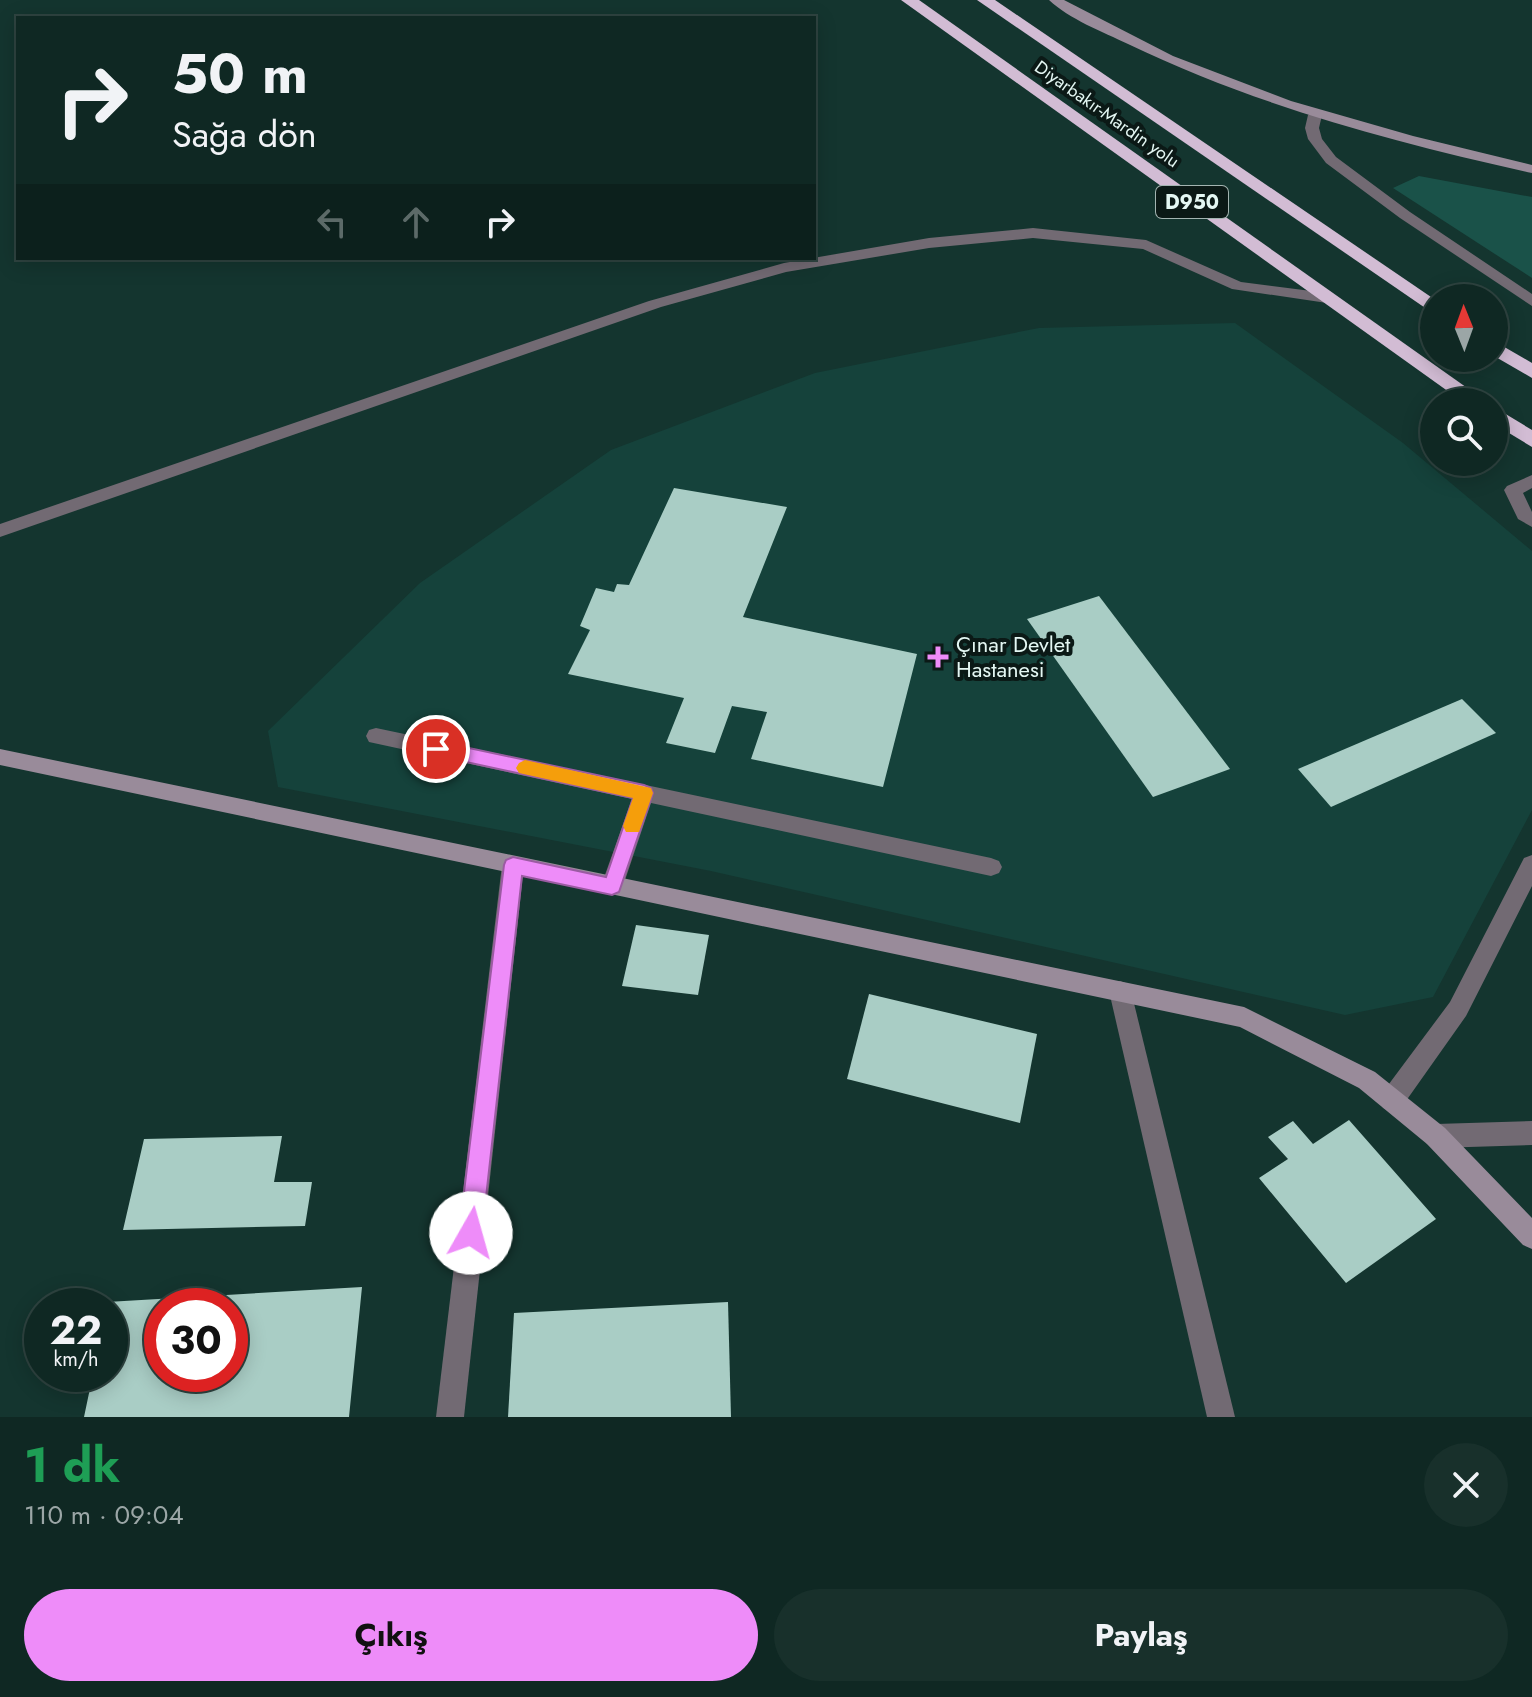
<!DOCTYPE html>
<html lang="tr">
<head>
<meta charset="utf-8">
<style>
	body { margin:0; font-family:Jost,sans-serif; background:#18302b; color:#f1f3f6; height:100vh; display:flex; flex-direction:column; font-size:30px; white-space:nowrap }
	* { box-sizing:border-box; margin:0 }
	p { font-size:26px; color:#9ba6a6 }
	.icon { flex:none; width:44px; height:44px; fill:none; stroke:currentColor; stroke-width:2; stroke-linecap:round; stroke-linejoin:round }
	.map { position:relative; height:1417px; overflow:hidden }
	.details { display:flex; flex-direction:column; background:#0f2823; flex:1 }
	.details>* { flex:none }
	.hud { position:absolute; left:16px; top:16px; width:800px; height:244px; border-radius:0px; box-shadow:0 4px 20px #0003,0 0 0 2px #2f4441; background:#0f2823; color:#f1f3f6; overflow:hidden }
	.needle { width:52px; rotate:359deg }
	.controls { position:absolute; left:1420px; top:284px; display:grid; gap:16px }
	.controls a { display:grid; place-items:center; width:88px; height:88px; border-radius:50%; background:#0f2823; box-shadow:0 4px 20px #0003,0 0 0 2px #2f4441; font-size:40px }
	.speed { position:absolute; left:24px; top:1288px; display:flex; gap:16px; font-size:40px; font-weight:700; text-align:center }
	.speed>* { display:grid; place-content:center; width:104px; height:104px; border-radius:50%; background:#0f2823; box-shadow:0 4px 20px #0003,0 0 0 2px #2f4441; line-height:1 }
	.speed small { font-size:20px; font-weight:400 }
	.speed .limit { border:12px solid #d22; background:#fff; color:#111 }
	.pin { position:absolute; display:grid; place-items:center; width:68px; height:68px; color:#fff; margin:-34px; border:4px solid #fff; border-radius:50%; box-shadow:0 2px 8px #0007 }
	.me { position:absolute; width:88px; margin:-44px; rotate:7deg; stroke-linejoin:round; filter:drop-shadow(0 0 6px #0008) }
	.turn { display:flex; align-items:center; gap:28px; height:168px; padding:0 24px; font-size:36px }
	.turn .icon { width:104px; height:104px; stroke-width:2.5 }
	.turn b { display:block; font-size:56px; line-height:68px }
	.lanes { display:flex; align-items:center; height:76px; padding:0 24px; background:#0003; justify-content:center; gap:40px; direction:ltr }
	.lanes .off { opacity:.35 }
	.round { display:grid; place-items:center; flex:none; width:84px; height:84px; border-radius:42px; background:#18302b }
	.overview { display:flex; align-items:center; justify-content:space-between; height:136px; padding:0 24px }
	h1 { font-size:48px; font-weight:700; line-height:60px; color:#1e9e55 }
	.action { display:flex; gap:16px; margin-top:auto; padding:16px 24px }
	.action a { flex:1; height:92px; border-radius:48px; background:#ee8cf9; color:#111; font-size:32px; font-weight:700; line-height:92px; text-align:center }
	.action a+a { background:#18302b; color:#f1f3f6 }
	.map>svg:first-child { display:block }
	.built { fill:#15423b }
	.green { fill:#1a5249 }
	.building { fill:#a9cdc5; fill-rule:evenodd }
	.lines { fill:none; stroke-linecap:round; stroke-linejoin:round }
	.lane { fill:#726a73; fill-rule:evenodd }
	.street { fill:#726a73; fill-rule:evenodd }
	.secondary { fill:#998b9a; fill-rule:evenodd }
	.highway { fill:#d2bcd4; fill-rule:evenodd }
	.route { fill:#ee8cf9; stroke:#9b5ba2; stroke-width:2 }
	.slow { fill:#f59e0b }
	.poi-dot { fill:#ee8cf9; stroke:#0b1916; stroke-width:3 }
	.labels { text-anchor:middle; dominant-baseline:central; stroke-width:8; stroke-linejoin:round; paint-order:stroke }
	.far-street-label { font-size:18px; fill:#e4f7f3; stroke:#0b1916 }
	.shield { fill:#0b1916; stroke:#a3b4b1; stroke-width:2 }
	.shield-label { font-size:20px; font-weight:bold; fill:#e4f7f3 }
	.poi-label { font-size:22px; fill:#e4f7f3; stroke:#0b1916; text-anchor:start }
</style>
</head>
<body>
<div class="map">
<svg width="1532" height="1417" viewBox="0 0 1532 1417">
	<rect width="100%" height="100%" fill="#14352f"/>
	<path class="built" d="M 1235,323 L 1403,443 L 1532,551 L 1532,810 L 1433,997 L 1345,1015 L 711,871 L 278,787 L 268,731 L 420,583 L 611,450 L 815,373 L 1039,328 Z"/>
	<path class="green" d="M 1419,176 L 1532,197 L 1532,278 L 1393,188 Z"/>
	<g class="building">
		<path d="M 674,488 L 787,507 L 743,617 L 917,654 L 883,787 L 751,759 L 767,712 L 732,706 L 715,753 L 666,743 L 684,698 L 568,674 L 590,630 L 580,626 L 596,588 L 614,592 L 617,584 L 629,585 Z"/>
		<path d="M 1099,596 L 1230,769 L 1153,797 L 1027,619 Z"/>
		<path d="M 1462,699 L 1496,733 L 1331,807 L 1298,769 Z"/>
		<path d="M 636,925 L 709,935 L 698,995 L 622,986 Z"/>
		<path d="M 869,994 L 1037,1034 L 1020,1123 L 847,1079 Z"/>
		<path d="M 1349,1120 L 1436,1219 L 1346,1283 L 1259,1178 L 1288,1159 L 1268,1137 L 1293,1121 L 1313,1144 Z"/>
		<path d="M 282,1136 L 274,1182 L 312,1182 L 305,1226 L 123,1230 L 144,1139 Z"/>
		<path d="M 362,1287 L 349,1417 L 84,1417 L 93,1374 L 110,1374 L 110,1306 L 106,1306 L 107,1302 ZM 162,1306 L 230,1306 L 230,1374 L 162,1374 Z"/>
		<path d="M 728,1302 L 731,1417 L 508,1417 L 514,1313 Z"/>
	</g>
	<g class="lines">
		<path class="lane" d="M 376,728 L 991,858 L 999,861 L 1002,867 L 999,873 L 991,876 L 651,803 L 623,886 L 620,893 L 612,895 L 604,893 L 601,886 L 632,799 L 369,742 L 366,736 L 369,730 Z"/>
		<g class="street">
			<path d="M 1315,111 L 1322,115 L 1319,128 L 1322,139 L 1336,157 L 1410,212 L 1532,294 L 1532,306 L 1400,218 L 1326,163 L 1308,139 L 1305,128 L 1308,115 Z"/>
			<path d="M 1033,228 L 1146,240 L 1241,282 L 1327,293 L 1335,298 L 1327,303 L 1232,289 L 1143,249 L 1033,238 L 929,248 L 786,272 L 661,307 L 0,537 L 0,524 L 649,301 L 784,263 L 929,238 Z"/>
			<path d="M 1532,475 L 1532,488 L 1523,493 L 1532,512 L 1532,527 L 1518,519 L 1504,490 L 1507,486 Z"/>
			<path d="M 1532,855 L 1532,886 L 1466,1016 L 1401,1108 L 1392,1111 L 1383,1108 L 1380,1100 L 1383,1092 L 1450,1002 L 1524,858 Z"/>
			<path d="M 513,856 L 521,859 L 524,865 L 464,1417 L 436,1417 L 502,865 L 505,859 Z"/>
			<path d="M 1120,981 L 1128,984 L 1131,991 L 1235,1417 L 1207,1417 L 1109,991 L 1112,984 Z"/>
			<path d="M 1532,1121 L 1532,1145 L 1436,1148 L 1427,1144 L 1424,1136 L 1427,1128 L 1436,1124 Z"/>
		</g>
		<g class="secondary">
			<path d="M 1049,0 L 1064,0 L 1173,56 L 1291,101 L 1413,136 L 1532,165 L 1532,173 C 1393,142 1257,106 1128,44 C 1103,32 1069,19 1049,0 Z"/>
			<path d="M 0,749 L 1244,1007 L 1375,1072 L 1445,1128 L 1532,1218 L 1532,1249 L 1523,1245 L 1427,1144 L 1359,1088 L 1240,1027 L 0,765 Z"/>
		</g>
		<g class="highway">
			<path d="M 901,0 L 919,0 L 1487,402 L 1463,402 Z"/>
			<path d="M 977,0 L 995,0 L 1434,299 L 1434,314 Z"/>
			<path d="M 1494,341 L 1532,363 L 1532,378 L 1494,356 Z"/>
			<path d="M 1494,407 L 1532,430 L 1532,447 L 1494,424 Z"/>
		</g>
	</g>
	<path class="route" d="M 436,741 L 644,785 L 651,788 L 653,793 L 619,892 L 612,895 L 522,876 L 482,1233 L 479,1241 L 471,1245 L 463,1241 L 459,1233 L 504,865 L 506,860 L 513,857 L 606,877 L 633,798 L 429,754 L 426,749 L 429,744 Z"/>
	<path class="slow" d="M 525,760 L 651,788 L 653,793 L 639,832 L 626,832 L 623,826 L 633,798 L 519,773 L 516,768 L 519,763 Z"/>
	<path class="poi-dot" d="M934 645h8v8h8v8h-8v8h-8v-8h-8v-8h8z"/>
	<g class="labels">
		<g class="far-street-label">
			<text transform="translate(1107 114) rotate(35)">Diyarbakır-Mardin yolu</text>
		</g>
		<rect class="shield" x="1156" y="186" width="72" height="32" rx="6"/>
		<g class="shield-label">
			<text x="1192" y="202">D950</text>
		</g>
		<g class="poi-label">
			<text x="956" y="644">Çınar Devlet<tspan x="956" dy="25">Hastanesi</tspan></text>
		</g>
	</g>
</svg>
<div class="controls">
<a><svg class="needle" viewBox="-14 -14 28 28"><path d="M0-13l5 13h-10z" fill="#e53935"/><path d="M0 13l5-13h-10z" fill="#9ba6a6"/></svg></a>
<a><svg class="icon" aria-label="search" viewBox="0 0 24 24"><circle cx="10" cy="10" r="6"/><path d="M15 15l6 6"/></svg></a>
</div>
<div class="speed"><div>22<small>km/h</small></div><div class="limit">30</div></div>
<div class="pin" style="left:436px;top:749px;background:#d93025"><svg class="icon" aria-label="arrive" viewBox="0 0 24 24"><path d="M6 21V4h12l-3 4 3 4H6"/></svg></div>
<svg class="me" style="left:471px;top:1233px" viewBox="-20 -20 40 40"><circle r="19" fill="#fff"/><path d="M0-13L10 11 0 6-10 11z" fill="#ee8cf9"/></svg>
<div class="hud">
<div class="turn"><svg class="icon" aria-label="right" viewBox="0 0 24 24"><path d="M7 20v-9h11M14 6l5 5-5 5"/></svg><div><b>50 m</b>Sağa dön</div></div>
<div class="lanes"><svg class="icon off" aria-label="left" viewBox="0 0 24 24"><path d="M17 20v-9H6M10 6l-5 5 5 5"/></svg><svg class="icon off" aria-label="ahead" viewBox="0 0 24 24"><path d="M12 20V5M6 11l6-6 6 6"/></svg><svg class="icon" aria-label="right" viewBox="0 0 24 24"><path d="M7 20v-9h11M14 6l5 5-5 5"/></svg></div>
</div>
</div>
<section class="details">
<div class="overview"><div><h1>1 dk</h1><p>110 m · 09:04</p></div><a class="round"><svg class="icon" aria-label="close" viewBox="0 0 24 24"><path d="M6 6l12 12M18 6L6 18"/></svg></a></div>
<div class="action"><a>Çıkış</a><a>Paylaş</a></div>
</section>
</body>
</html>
